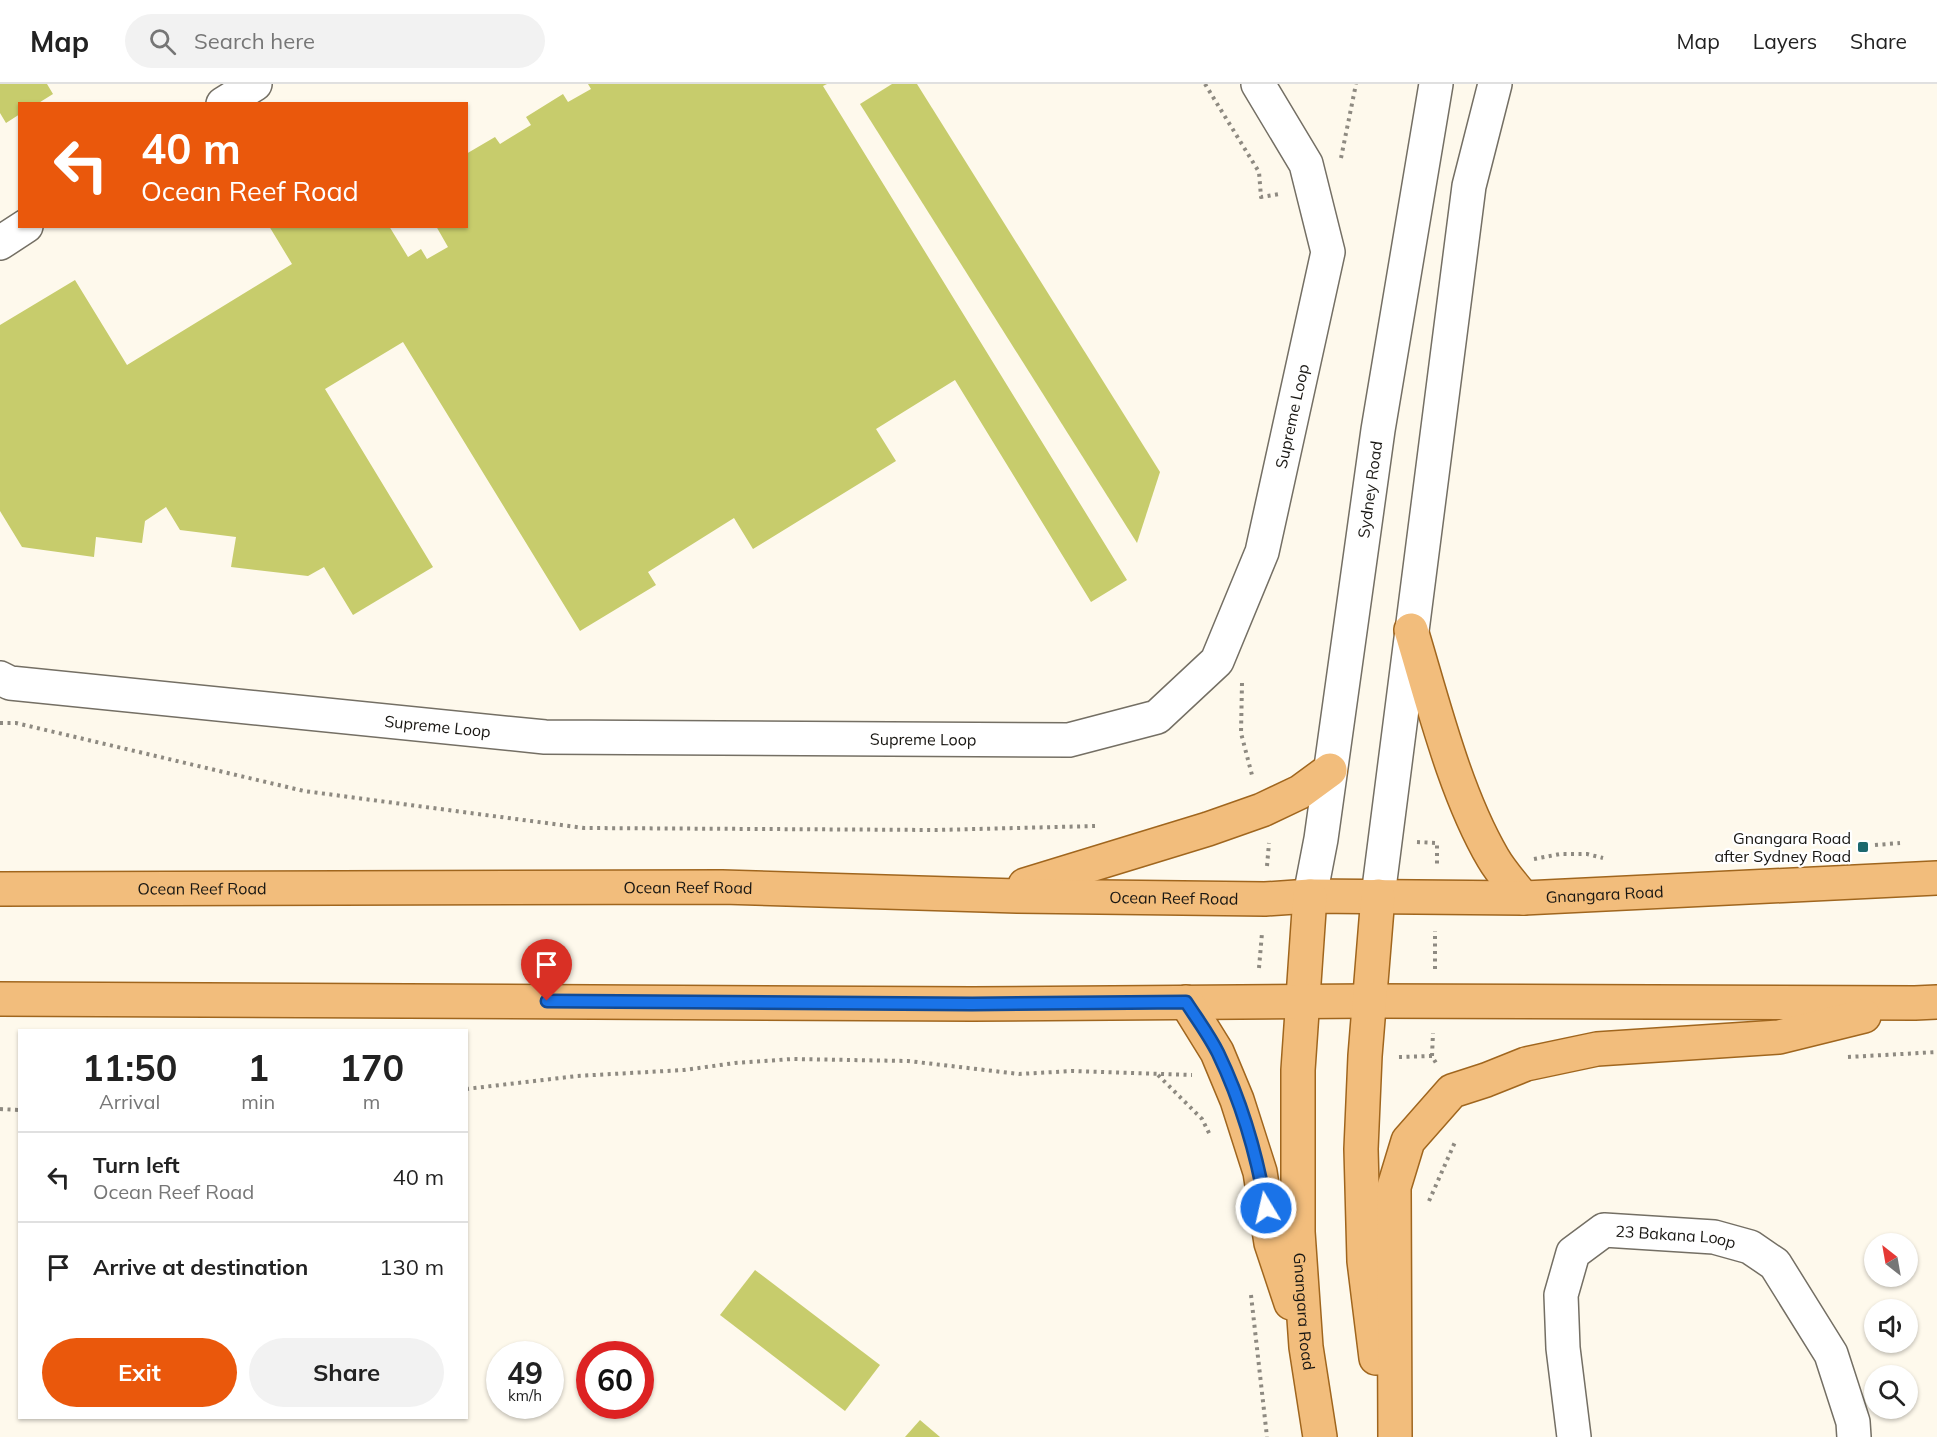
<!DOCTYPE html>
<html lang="en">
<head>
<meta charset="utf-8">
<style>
	body { margin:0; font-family:Mulish,sans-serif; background:#f2f2f2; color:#222; height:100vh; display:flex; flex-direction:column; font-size:22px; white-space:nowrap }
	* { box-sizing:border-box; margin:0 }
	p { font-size:20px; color:#767676 }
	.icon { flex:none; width:33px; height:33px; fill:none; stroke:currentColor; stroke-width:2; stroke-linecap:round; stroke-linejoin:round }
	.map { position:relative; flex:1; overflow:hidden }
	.details { position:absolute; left:18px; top:945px; width:450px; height:390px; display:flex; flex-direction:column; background:#fff; border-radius:0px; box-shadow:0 2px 4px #0004 }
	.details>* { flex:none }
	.top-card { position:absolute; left:18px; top:18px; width:450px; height:126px; border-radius:0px; box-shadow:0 2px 4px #0004; background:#ea580c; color:#fff; overflow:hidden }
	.needle { width:39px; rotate:329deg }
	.buttons { position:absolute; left:1864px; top:1149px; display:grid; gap:12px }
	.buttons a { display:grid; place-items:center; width:54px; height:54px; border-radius:50%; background:#fff; box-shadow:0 2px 4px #0004; font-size:30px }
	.speed { position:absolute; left:486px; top:1257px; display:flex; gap:12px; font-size:30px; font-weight:700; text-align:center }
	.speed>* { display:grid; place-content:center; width:78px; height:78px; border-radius:50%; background:#fff; box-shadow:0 2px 4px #0004; line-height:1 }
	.speed small { font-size:15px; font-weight:400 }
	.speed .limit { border:9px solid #d22; background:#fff; color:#111 }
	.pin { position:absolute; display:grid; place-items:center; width:51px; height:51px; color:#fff; margin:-62px -26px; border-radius:50% 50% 50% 0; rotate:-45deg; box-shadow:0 0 6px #0007 }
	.pin .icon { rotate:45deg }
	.me { position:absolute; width:66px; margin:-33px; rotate:351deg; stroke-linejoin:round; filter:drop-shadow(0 0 4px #0008) }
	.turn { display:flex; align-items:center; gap:21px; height:126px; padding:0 24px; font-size:27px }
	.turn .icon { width:78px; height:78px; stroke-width:2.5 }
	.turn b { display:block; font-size:42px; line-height:51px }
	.eta { display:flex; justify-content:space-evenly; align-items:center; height:102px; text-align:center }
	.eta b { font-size:36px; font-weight:700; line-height:42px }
	.cta { display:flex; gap:12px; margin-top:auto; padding:12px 24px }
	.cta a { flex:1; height:69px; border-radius:36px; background:#ea580c; color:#fff; font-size:24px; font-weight:700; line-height:69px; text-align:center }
	.cta a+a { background:#f2f2f2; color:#222 }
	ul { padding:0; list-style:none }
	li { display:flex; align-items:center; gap:18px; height:90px; padding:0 24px; border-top:2px solid #e0e0e0 }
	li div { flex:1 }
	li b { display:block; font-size:22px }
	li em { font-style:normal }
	header { display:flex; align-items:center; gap:36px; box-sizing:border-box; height:84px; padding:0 30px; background:#fff; border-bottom:2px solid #e0e0e0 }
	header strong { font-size:28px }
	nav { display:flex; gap:33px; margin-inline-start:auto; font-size:21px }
	.search { width:420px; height:54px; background:#f2f2f2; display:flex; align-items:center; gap:15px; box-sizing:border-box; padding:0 21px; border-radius:33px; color:#767676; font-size:22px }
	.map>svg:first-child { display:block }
	.building { fill:#c7cc6c }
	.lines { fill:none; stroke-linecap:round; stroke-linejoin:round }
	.minor-casing { stroke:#746f64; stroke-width:36 }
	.tertiary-casing { stroke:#746f64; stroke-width:36 }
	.primary-casing { stroke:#a0661e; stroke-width:36 }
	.path { stroke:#8e8a81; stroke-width:4; stroke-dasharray:3 4.5; stroke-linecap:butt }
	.minor { stroke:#fff; stroke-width:33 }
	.tertiary { stroke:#fff; stroke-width:33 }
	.primary { stroke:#f2bd7c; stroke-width:33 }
	.route-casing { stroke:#114b97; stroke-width:15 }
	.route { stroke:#1a73e8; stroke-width:10 }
	.poi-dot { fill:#1c686f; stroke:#fff; stroke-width:2 }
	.labels { text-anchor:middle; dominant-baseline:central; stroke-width:4.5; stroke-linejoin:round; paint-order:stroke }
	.street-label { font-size:16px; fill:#191713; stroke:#fff }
	.poi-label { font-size:16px; fill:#191713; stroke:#fff; text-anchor:end }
</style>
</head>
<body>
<header>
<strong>Map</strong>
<div class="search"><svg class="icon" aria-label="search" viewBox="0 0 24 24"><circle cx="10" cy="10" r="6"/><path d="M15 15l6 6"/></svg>Search here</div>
<nav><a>Map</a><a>Layers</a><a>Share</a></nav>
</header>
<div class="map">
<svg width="1937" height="1353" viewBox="0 0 1937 1353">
	<rect width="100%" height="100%" fill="#fef9ec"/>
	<g class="building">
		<path d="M 0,0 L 47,0 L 53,10 L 37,20 L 20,20 L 20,30 L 6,39 L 0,29 Z"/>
		<path d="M 588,0 L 827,0 L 823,2 L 1127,496 L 1091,518 L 955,296 L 876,345 L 896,377 L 753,465 L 734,434 L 648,488 L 656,501 L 580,547 L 403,258 L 325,305 L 433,483 L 353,531 L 324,483 L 308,492 L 231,483 L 236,453 L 180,446 L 166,423 L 145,437 L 142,459 L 96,453 L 94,473 L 22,463 L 0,427 L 0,241 L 75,196 L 127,281 L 292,180 L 269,142 L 389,142 L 408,173 L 421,165 L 427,175 L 448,163 L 436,142 L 466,142 L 466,70 L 495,53 L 500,60 L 531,41 L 526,33 L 563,10 L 568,18 L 591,5 Z"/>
		<path d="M 892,0 L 917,0 L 1160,388 L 1137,459 L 860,20 Z"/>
		<path d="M 755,1186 L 880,1281 L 845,1327 L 720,1231 Z"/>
		<path d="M 920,1336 L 940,1353 L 905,1353 Z"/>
	</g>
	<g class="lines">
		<g class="minor-casing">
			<g id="minor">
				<path d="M 223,20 L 255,0"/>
				<path d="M 0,159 L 26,142"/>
				<path id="s1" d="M 0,594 L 10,599 L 545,653 L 1069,656 L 1157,633 L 1217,577 L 1262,468 L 1328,168 L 1306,80 L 1258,0"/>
				<path id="s2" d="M 1574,1353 L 1563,1264 L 1561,1211 L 1573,1169 L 1604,1146 L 1714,1153 L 1750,1163 L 1775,1180 L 1831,1270 L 1853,1338 L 1854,1353"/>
			</g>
		</g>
		<g class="tertiary-casing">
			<g id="tertiary">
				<path id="s3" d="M 1310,812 L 1321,755 L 1378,346 L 1436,0"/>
				<path d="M 1378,812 L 1469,102 L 1495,0"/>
			</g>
		</g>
		<g class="primary-casing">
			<g id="primary">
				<path d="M 1411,546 C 1433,619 1455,709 1493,774 C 1501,788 1513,801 1523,814"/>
				<path d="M 1025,801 L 1208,745 L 1262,726 L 1300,708 L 1330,686"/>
				<path id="s4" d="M 0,805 L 722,803 L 1017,812 L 1265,815 L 1310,812 L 1523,814 L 1937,794"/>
				<path id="s5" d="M 1310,812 L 1298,986 L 1298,1148 L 1306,1263 L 1320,1353"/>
				<path d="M 0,915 L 972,920 L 1370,917 L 1915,919 L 1937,918"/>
				<path d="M 1186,918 L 1217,968 L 1237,1016 L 1260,1088 L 1271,1159 L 1291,1219"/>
				<path d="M 1376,1274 L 1364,1177 L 1361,1065 L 1365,972 L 1378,812"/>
				<path d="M 1395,1353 L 1394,1103 L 1408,1057 L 1452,1007 L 1486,996 L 1526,980 L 1597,965 L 1779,953 L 1864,932"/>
			</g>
		</g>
		<g class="path">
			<path d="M 1205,0 L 1259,88 L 1261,113 L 1279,110"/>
			<path d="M 1341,74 L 1356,0"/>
			<path d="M 1242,599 L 1241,649 L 1253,695"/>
			<path d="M 0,639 L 16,639 L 304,707 L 584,744 L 937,746 L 1095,742"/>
			<path d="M 1417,758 L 1437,759 L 1437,780"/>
			<path d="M 1875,761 L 1900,759"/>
			<path d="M 1534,775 L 1560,770 L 1587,770 L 1603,774"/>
			<path d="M 1267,782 L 1269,759"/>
			<path d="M 1259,884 L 1262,849"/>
			<path d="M 1435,885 L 1435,847"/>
			<path d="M 1432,972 L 1433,949"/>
			<path d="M 1399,973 L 1432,972 L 1436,979"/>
			<path d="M 1848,973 L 1937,968"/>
			<path d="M 1158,991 L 1202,1035 L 1210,1051"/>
			<path d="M 466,1005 L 577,992 L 684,986 L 735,979 L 792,975 L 908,977 L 1019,990 L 1072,987 L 1192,991"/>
			<path d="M 0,1025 L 20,1026"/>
			<path d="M 1429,1117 L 1455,1058"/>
			<path d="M 1251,1211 L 1267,1353"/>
		</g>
		<use href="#minor" class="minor"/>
		<use href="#tertiary" class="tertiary"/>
		<use href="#primary" class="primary"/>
	</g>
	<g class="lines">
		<g class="route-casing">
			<path id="route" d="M 547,917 L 972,920 L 1186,918 C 1197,935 1209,951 1218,969 C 1241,1017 1257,1071 1266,1124"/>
		</g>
		<use href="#route" class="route"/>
	</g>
	<rect class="poi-dot" x="1857" y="757" width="12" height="12" rx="3"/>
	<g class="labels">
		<g class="street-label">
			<text stroke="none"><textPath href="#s1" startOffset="1503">Supreme Loop</textPath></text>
			<text stroke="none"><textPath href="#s3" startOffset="411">Sydney Road</textPath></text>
			<text stroke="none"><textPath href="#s1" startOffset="441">Supreme Loop</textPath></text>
			<text stroke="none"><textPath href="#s1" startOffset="927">Supreme Loop</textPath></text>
			<text stroke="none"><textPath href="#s4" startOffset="202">Ocean Reef Road</textPath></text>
			<text stroke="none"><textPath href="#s4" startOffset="688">Ocean Reef Road</textPath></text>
			<text stroke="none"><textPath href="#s4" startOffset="1605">Gnangara Road</textPath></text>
			<text stroke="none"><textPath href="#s4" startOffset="1174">Ocean Reef Road</textPath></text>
			<text stroke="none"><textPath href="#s2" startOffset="297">23 Bakana Loop</textPath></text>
			<text stroke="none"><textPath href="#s5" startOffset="416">Gnangara Road</textPath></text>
		</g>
		<g class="poi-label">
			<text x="1851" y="754">Gnangara Road<tspan x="1851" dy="18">after Sydney Road</tspan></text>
		</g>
	</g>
</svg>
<div class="buttons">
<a><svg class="needle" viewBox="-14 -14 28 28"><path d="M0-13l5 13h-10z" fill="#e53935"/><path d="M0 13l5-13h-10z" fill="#767676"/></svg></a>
<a><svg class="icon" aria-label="sound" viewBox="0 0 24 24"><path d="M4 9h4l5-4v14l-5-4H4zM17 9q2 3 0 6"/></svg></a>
<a><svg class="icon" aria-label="search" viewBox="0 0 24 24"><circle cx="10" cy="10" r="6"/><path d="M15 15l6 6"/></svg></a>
</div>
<div class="speed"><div>49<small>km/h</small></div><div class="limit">60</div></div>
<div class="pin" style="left:547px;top:917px;background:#d93025"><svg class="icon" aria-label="arrive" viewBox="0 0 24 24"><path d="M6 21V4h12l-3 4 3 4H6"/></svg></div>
<svg class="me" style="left:1266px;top:1124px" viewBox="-20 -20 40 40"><circle r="17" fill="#1a73e8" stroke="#fff" stroke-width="3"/><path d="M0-11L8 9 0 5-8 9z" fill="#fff"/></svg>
<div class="top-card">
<div class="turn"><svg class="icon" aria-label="left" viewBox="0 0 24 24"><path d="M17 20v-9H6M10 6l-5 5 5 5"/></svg><div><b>40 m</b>Ocean Reef Road</div></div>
</div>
<section class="details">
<div class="eta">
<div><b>11:50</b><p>Arrival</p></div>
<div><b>1</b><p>min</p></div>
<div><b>170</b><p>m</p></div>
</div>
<ul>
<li><svg class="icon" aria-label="left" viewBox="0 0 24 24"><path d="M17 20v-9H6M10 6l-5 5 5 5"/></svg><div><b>Turn left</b><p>Ocean Reef Road</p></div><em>40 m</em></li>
<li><svg class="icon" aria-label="arrive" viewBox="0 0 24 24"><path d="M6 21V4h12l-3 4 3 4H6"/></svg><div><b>Arrive at destination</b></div><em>130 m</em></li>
</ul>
<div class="cta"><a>Exit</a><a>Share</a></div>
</section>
</div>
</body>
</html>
